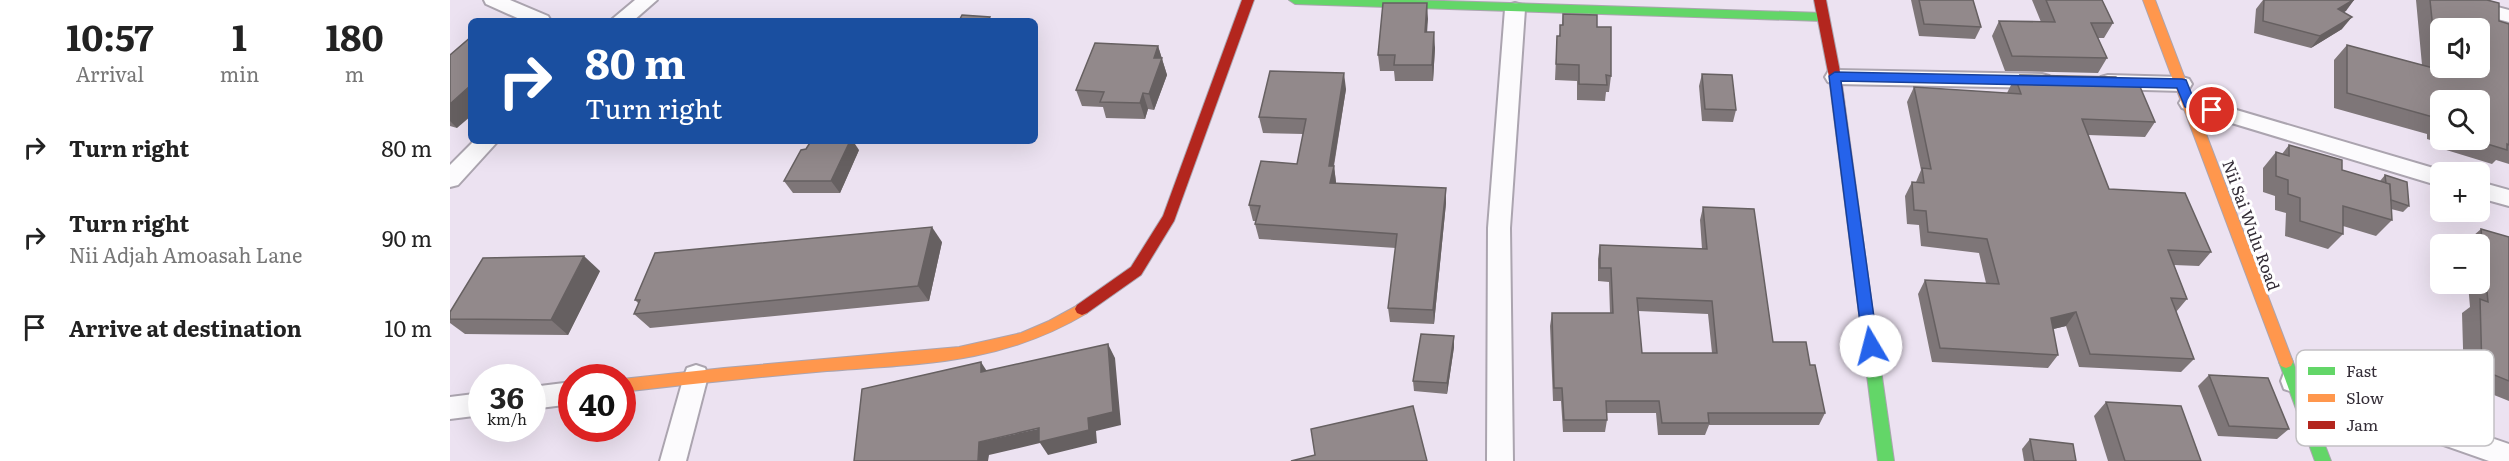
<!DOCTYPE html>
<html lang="en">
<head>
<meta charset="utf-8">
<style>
	body { margin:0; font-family:Literata,serif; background:#f2f2f2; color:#222; height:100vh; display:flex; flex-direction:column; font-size:22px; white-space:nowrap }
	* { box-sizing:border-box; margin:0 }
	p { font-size:20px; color:#767676 }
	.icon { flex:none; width:33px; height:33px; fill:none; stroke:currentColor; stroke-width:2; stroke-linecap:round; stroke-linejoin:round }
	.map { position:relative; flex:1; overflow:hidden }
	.drawer { display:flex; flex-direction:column; background:#fff; width:450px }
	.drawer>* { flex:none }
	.top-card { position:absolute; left:18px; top:18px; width:570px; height:126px; border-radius:9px; box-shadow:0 6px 24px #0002; background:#1a4fa0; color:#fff; overflow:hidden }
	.tools { position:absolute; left:1980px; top:18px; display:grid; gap:12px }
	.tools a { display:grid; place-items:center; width:60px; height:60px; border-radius:9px; background:#fff; box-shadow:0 6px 24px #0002; font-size:30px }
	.speed { position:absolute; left:18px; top:364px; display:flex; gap:12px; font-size:30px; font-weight:700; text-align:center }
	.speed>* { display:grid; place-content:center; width:78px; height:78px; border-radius:50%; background:#fff; box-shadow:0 6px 24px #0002; line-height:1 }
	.speed small { font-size:15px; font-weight:400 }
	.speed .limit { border:9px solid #d22; background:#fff; color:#111 }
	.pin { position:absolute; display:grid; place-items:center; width:51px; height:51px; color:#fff; margin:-26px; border:3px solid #fff; border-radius:50%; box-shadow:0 2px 6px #0007 }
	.me { position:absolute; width:66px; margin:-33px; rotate:352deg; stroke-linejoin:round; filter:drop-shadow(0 0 4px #0008) }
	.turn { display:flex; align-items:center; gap:21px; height:126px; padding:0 18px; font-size:27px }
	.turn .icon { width:78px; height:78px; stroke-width:2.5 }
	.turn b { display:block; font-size:42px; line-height:51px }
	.eta { display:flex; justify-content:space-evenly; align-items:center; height:102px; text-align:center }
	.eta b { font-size:36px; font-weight:700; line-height:42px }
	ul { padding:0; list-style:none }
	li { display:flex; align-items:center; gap:18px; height:90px; padding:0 18px }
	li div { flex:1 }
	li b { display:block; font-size:22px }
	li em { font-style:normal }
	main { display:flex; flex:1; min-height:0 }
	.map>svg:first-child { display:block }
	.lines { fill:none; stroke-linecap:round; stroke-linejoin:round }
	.street-casing { stroke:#aba4af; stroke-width:4 }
	.fast-casing { stroke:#aba4af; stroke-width:2 }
	.slow-casing { stroke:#aba4af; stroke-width:2 }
	.jam-casing { stroke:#aba4af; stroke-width:2 }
	.street { fill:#fcfbfd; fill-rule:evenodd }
	.fast { fill:#63d668; fill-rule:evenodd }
	.slow { fill:#ff974d; fill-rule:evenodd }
	.jam { fill:#b3261e; fill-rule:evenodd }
	.wall { fill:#7e7678; fill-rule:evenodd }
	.shaded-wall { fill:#666061 }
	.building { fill:#92898b; stroke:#666061; stroke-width:1.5; fill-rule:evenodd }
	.route { fill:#2563eb; stroke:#184099; stroke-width:1.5 }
	.labels { text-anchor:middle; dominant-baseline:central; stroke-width:6; stroke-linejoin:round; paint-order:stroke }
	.street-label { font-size:16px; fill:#342d37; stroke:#fff }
	.key { fill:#fff; stroke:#c2c0c3; stroke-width:1.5 }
	.key-label { font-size:16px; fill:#342d37 }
</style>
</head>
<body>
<main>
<section class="drawer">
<div class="eta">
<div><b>10:57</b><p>Arrival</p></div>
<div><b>1</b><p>min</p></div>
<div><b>180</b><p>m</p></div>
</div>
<ul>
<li><svg class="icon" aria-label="right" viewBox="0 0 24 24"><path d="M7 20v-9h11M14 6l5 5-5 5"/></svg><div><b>Turn right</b></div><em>80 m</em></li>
<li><svg class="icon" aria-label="right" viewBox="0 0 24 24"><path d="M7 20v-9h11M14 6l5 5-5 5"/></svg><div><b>Turn right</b><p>Nii Adjah Amoasah Lane</p></div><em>90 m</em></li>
<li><svg class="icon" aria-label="arrive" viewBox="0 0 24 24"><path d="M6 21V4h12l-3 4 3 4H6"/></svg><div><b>Arrive at destination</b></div><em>10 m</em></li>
</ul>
</section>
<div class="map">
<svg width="2059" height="461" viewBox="0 0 2059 461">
	<rect width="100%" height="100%" fill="#ece2f1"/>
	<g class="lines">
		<g class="street-casing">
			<g id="street">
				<path d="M 34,0 L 60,0 L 98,16 L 101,21 L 74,21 L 36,4 Z"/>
				<path d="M 185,0 L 207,0 L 183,21 L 160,21 Z"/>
				<path d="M 1988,0 L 2021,0 L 2059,10 L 2059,22 L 1990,4 Z"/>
				<path d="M 1065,3 L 1072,5 L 1075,9 L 1060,228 L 1063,461 L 1037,461 L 1038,228 L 1055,9 L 1058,5 Z"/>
				<path d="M 1385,70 L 1592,74 L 1599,76 L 1602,81 L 1599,86 L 1592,88 L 1385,84 L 1378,82 L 1375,77 L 1378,72 Z"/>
				<path d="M 1658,75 L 1732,77 L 1739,79 L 1742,84 L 1739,89 L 1732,91 L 1658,89 L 1651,87 L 1648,82 L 1651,77 Z"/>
				<path d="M 1739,96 L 1990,170 L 1998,172 L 1990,172 L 1990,186 L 1732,108 L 1729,103 L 1732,98 Z"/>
				<path d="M 24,141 L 48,141 L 8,185 L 0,187 L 0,165 Z"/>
				<path d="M 2030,182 L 2059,190 L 2059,206 L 2030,198 Z"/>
				<path d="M 246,365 L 255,368 L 258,376 L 236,461 L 210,461 L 234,376 L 237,368 Z"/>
				<path d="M 1843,370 L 2059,444 L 2059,461 L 2039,461 L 1834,389 L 1831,381 L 1834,373 Z"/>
				<path d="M 122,382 L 122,404 L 82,409 L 82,387 Z"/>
				<path d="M 32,393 L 32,415 L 0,419 L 0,397 Z"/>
			</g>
		</g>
		<g class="fast-casing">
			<g id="fast">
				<path d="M 839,0 L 962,0 L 1372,13 L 1378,17 L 1372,21 L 845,4 Z"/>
				<path d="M 1417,315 L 1422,317 L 1424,321 L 1444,461 L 1428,461 L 1410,321 L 1412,317 Z"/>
				<path d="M 1836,356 L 1841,358 L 1843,362 L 1881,461 L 1865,461 L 1829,362 L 1831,358 Z"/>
			</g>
		</g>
		<g class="slow-casing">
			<g id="slow">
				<path d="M 1693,0 L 1705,0 L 1843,362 L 1841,366 L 1836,368 L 1831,366 L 1829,362 Z"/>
				<path d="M 632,303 L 637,305 L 639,309 L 637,313 C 552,364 472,364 377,371 C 309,377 241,384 172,392 L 172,379 L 274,368 L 509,347 L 571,333 L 599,321 Z"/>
			</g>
		</g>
		<g class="jam-casing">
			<g id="jam">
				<path d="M 792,0 L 804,0 L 724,221 L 691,275 L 637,313 L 632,315 L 627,313 L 625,309 L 627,305 L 681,267 L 713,216 Z"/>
				<path d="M 1364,0 L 1376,0 L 1391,77 L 1424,321 L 1422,325 L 1417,327 L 1412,325 L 1410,321 L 1379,77 Z"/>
			</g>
		</g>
		<use href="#street" class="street"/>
		<use href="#fast" class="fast"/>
		<use href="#slow" class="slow"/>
		<use href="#jam" class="jam"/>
	</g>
	<g class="wall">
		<path d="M 1461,0 L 1523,0 L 1531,27 L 1525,39 L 1469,36 Z"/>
		<path d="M 1582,0 L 1652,0 L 1663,23 L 1654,38 L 1648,38 L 1657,58 L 1648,73 L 1555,71 L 1542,36 L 1549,21 L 1591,22 Z"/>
		<path d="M 1813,0 L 1904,0 L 1894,12 L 1892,29 L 1861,48 L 1804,33 L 1806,9 Z"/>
		<path d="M 1966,0 L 2037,0 L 2049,21 L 2059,24 L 2059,164 L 2046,160 L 2042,164 L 1993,149 L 1993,144 L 1977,139 L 1977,134 L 1884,108 L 1884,60 L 1897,45 L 1972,65 ZM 1990,100 L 2030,140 L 1990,140 Z"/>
		<path d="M 977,3 L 977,32 L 985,48 L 983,81 L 945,81 L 944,71 L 930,71 L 928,55 Z"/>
		<path d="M 1113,14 L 1147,27 L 1161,76 L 1159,92 L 1156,92 L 1155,101 L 1127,100 L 1127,81 L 1105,80 L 1107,36 L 1109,36 L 1112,25 Z"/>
		<path d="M 708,46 L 717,75 L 704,110 L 698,109 L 695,119 L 656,118 L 653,107 L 632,106 L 626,90 Z"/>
		<path d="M 0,55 L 7,128 L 0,126 Z"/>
		<path d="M 1252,74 L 1286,110 L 1283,122 L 1252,121 L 1249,86 Z"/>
		<path d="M 1570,75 L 1668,81 L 1705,122 L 1695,137 L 1638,135 L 1659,189 L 1761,252 L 1749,266 L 1724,265 L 1737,299 L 1726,312 L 1744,359 L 1731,372 L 1629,367 L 1616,326 L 1603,329 L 1608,355 L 1598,368 L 1482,362 L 1468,294 L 1475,280 L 1536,283 L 1529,253 L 1471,246 L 1469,225 L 1457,224 L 1455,196 L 1462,182 L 1466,182 L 1471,170 L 1457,102 L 1464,87 L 1557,93 L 1565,77 L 1568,77 Z"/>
		<path d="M 896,89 L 884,166 L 886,183 L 996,203 L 984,324 L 940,322 L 938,308 L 946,248 L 809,239 L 805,224 L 806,221 L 803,221 L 799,205 L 847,164 L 853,134 L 813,133 L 809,117 Z"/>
		<path d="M 1839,145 L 1892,170 L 1930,181 L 1935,175 L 1959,206 L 1953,212 L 1941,209 L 1942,220 L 1926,236 L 1893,226 L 1893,234 L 1878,249 L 1835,236 L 1836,213 L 1825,210 L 1825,196 L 1813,192 L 1813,168 L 1826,152 L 1832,154 Z"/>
		<path d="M 409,150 L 390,193 L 343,193 L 334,181 Z"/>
		<path d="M 1253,207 L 1323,342 L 1360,365 L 1375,413 L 1369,425 L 1259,425 L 1255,435 L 1208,435 L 1206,413 L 1157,413 L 1157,420 L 1155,432 L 1113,432 L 1111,401 L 1103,401 L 1100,326 L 1102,313 L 1160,313 L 1159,282 L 1148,281 L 1148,259 L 1150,245 L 1252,249 L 1250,220 ZM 1188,311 L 1258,314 L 1262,353 L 1192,353 Z"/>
		<path d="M 2031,229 L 2059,237 L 2059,401 L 2014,383 L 2012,313 L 2020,307 L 2018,284 L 2030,284 L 2030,244 L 2015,244 L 2015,243 Z"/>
		<path d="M 492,242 L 479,301 L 200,328 L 184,314 L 189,304 L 185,300 Z"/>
		<path d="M 150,271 L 118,335 L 15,334 L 0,323 L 0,312 Z"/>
		<path d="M 1004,336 L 1004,347 L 997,394 L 964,391 L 963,381 Z"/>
		<path d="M 1759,375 L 1839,429 L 1827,439 L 1768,436 L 1748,386 Z"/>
		<path d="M 1656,402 L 1751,461 L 1658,461 L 1644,416 Z"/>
		<path d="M 1580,439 L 1626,461 L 1574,461 L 1572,449 Z"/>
	</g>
	<g class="shaded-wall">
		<path d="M 1903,0 L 1904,0 L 1896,11 L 1879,21 L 1888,9 Z"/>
		<path d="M 977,3 L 978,19 L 976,48 L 975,32 Z"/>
		<path d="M 1902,17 L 1892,29 L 1861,48 L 1870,36 Z"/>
		<path d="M 984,32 L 985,48 L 983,81 L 982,65 Z"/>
		<path d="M 708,46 L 717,75 L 704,110 L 699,94 L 704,58 Z"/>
		<path d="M 894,73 L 896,89 L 883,169 L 884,166 L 886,182 L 882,199 L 880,183 L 879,166 Z"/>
		<path d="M 21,85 L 21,116 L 7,128 L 0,121 L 0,104 Z"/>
		<path d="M 693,93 L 698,109 L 695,119 L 690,103 Z"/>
		<path d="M 400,141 L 403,141 L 409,150 L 390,193 L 381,181 Z"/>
		<path d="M 996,188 L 996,203 L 984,324 L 983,310 Z"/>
		<path d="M 482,227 L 492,242 L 479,301 L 468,286 Z"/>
		<path d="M 134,256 L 150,271 L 118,335 L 101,320 Z"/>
		<path d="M 1626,312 L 1616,326 L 1591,332 L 1601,318 Z"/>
		<path d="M 1004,336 L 1004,347 L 997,394 L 997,383 Z"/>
		<path d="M 658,344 L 665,358 L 671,425 L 646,431 L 647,443 L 598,455 L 590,443 L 539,455 L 538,461 L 528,461 L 529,442 L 638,418 Z"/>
		<path d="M 531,362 L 540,376 L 531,372 Z"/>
	</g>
	<g class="building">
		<path d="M 1469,0 L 1523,0 L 1531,27 L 1474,24 Z"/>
		<path d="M 1596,0 L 1652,0 L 1663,23 L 1641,23 L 1657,58 L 1562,56 L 1549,21 L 1605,22 Z"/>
		<path d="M 1814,0 L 1903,0 L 1888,9 L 1902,17 L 1870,36 L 1813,21 Z"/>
		<path d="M 1980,0 L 2037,0 L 2049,3 L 2049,21 L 2059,24 L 2059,145 L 2057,144 L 2057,150 L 2024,140 L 2030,140 L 2030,100 L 1990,100 L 1990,119 L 1897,93 L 1897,45 L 1987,69 ZM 1990,28 L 2030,28 L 2030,68 L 1990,68 Z"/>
		<path d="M 933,3 L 977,3 L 975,32 L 984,32 L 982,65 L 944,65 L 945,55 L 928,55 Z"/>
		<path d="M 1113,14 L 1147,15 L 1147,27 L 1161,27 L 1161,76 L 1156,75 L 1157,85 L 1129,84 L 1129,65 L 1106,64 L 1107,36 L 1110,36 L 1110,25 L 1113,25 Z"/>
		<path d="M 512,15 L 540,17 L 538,21 L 509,21 Z"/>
		<path d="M 21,37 L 21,85 L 0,104 L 0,55 Z"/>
		<path d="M 645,43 L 708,46 L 704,58 L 712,58 L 699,94 L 693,93 L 690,103 L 650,102 L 654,92 L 626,90 Z"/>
		<path d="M 820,71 L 894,73 L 879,166 L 884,166 L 880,183 L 996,188 L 983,310 L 938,308 L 947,234 L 805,224 L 810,206 L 799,205 L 811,161 L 847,164 L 856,119 L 809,117 Z"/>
		<path d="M 1252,74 L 1282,75 L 1286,110 L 1255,109 Z"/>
		<path d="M 1570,75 L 1666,77 L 1668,81 L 1688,82 L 1705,122 L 1632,119 L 1659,189 L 1735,193 L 1761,252 L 1718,250 L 1737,299 L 1721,298 L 1744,359 L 1640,354 L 1626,312 L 1601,318 L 1608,355 L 1490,348 L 1475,280 L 1549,284 L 1537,239 L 1478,232 L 1476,211 L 1464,210 L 1462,182 L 1474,183 L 1472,168 L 1481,169 L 1464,87 L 1571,94 L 1565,77 L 1571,78 Z"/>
		<path d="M 361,141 L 400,141 L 381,181 L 334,181 L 351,150 L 356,149 Z"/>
		<path d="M 1839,145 L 1892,160 L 1892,170 L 1940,184 L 1942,220 L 1893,206 L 1893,234 L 1850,221 L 1850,198 L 1838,194 L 1838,180 L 1826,176 L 1826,152 L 1839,156 Z"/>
		<path d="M 1935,175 L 1957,182 L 1959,206 L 1941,200 L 1940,184 L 1936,183 Z"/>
		<path d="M 1253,207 L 1304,209 L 1323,342 L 1356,342 L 1360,365 L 1365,365 L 1375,413 L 1258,413 L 1259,423 L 1212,423 L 1209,401 L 1156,401 L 1157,420 L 1114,420 L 1112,388 L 1104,388 L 1102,313 L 1163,313 L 1161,268 L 1150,268 L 1150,245 L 1257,249 ZM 1187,298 L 1262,301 L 1267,353 L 1192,353 Z"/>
		<path d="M 482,227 L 468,286 L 184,314 L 190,300 L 185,300 L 205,253 Z"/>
		<path d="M 2031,229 L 2059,237 L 2059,381 L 2032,370 L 2030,299 L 2038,302 Z"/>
		<path d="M 134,256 L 101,320 L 0,319 L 0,312 L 33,258 Z"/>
		<path d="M 971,334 L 1004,336 L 997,383 L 963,381 Z"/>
		<path d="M 658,344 L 663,412 L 638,418 L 639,430 L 589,442 L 589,428 L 529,442 L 528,461 L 404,461 L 412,389 L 531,362 L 531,372 Z"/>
		<path d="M 1759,375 L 1818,378 L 1839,429 L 1779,426 Z"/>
		<path d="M 1656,402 L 1731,406 L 1751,461 L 1675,461 Z"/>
		<path d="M 963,406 L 977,461 L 841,461 L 865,455 L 861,429 Z"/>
		<path d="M 1580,439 L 1623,444 L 1626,461 L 1584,461 Z"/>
	</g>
	<path class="route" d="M 1385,72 L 1732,79 L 1736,80 L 1744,100 L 1766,107 L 1768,110 L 1762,115 L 1735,107 L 1727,88 L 1391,81 L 1428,346 L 1421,352 L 1413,346 L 1379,76 Z"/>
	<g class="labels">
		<g class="street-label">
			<text transform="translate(1802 225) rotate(70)">Nii Sai Wulu Road</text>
		</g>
	</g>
	<rect x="1846" y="350" width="198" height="96" rx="9" class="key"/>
	<rect x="1858" y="367" width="27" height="8" fill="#63d668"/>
	<rect x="1858" y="394" width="27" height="8" fill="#ff974d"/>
	<rect x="1858" y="421" width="27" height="8" fill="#b3261e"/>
	<g class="key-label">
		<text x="1896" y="377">Fast</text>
		<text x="1896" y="404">Slow</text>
		<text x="1896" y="431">Jam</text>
	</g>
</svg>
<div class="tools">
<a><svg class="icon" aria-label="sound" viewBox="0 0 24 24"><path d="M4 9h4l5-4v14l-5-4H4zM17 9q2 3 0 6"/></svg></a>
<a><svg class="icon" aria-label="search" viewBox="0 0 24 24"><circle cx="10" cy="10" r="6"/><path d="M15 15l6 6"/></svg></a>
<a>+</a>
<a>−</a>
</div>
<div class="speed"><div>36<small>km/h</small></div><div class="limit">40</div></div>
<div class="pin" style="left:1762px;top:110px;background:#d93025"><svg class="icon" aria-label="arrive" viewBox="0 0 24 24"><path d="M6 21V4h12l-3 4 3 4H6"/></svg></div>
<svg class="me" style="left:1421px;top:346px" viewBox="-20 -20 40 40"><circle r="19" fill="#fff"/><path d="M0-13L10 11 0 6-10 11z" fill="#2563eb"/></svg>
<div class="top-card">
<div class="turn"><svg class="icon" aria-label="right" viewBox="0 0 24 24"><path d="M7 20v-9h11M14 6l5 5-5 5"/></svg><div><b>80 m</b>Turn right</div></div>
</div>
</div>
</main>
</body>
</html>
